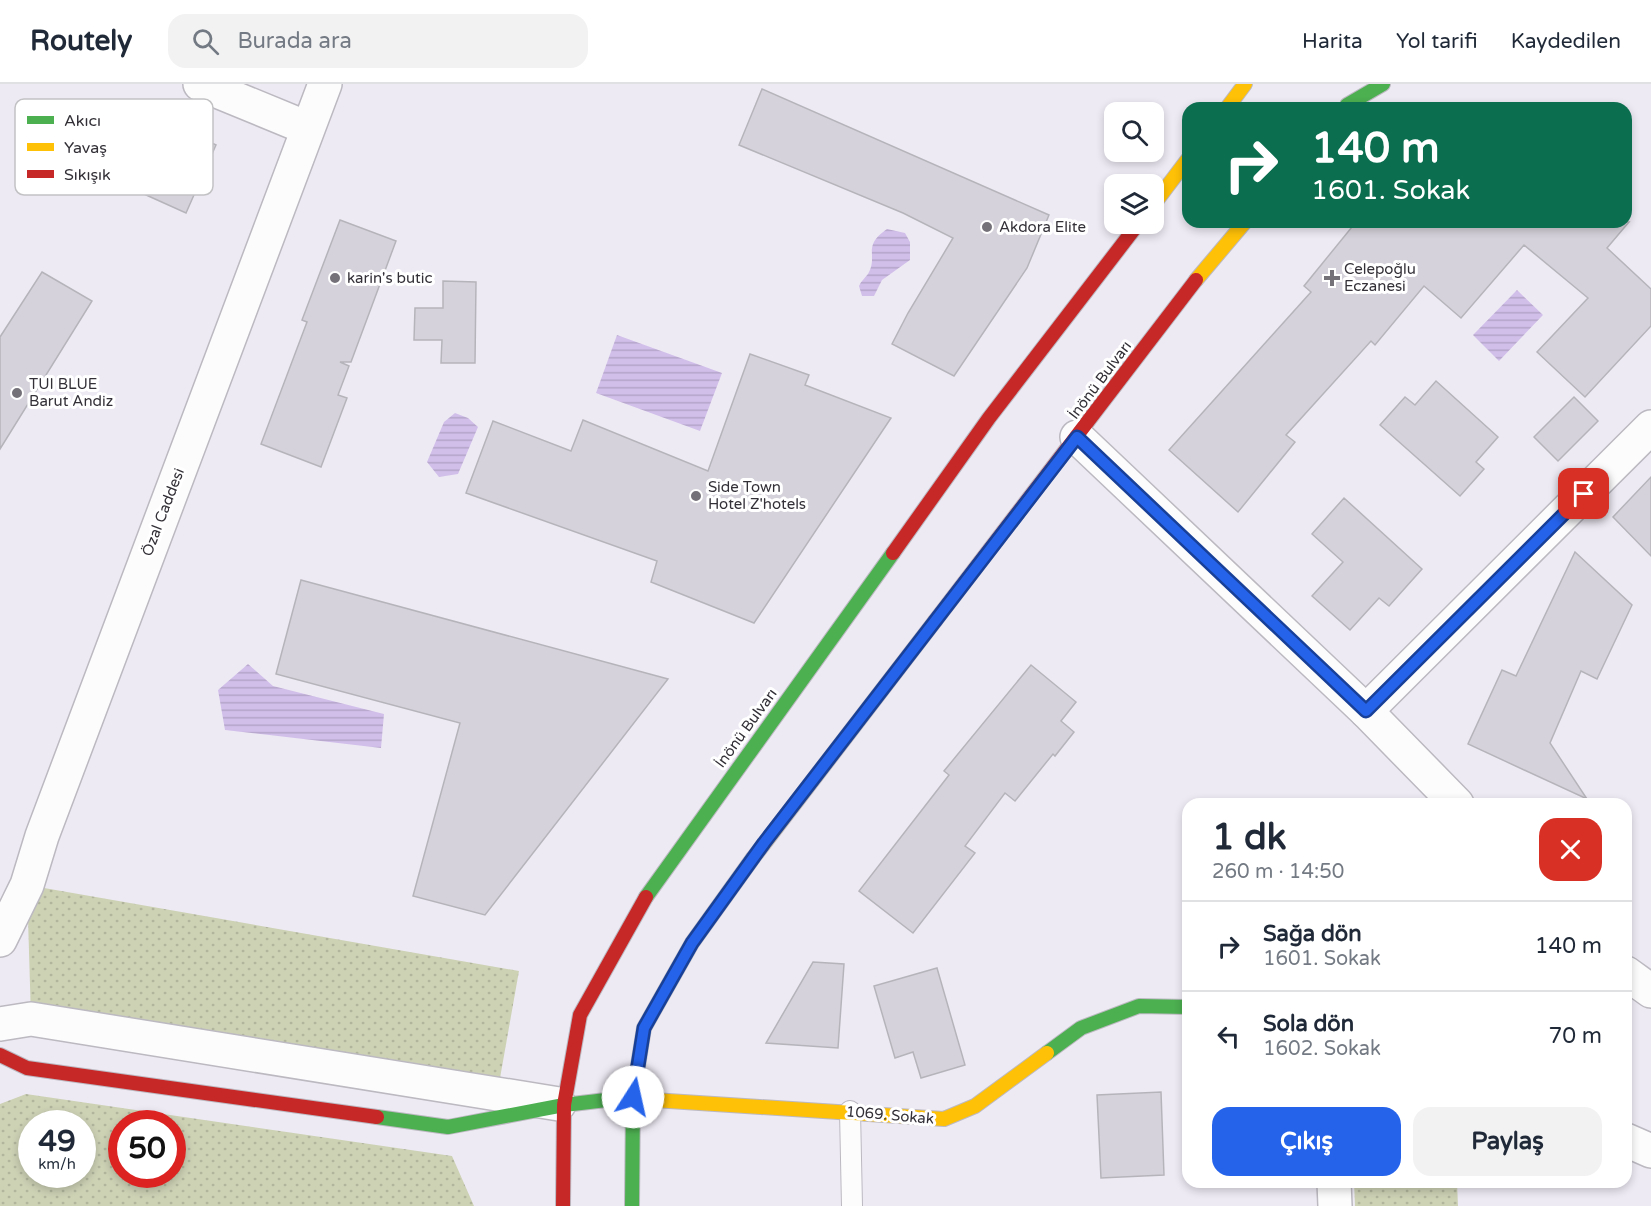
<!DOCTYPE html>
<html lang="tr">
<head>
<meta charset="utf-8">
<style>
	body { margin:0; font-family:"Varela Round",sans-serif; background:#f2f2f3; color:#1f2937; height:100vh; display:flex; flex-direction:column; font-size:22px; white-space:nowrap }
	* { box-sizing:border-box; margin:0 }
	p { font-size:20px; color:#747a83 }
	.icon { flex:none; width:33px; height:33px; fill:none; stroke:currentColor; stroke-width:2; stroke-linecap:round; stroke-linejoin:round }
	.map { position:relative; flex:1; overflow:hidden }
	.drawer { position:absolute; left:1182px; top:714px; width:450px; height:390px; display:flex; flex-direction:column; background:#fff; border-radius:18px; box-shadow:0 3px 9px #0003 }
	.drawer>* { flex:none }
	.guide { position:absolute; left:1182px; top:18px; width:450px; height:126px; border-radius:18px; box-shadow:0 3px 9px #0003; background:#0b6e4f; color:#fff; overflow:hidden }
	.tools { position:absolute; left:1104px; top:18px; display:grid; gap:12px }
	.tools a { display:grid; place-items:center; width:60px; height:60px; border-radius:12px; background:#fff; box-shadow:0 3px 9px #0003; font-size:30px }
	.speed { position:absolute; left:18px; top:1026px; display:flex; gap:12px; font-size:30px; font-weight:700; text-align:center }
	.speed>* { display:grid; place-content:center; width:78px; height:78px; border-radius:50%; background:#fff; box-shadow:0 3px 9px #0003; line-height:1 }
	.speed small { font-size:15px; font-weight:400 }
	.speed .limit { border:9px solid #d22; background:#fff; color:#111 }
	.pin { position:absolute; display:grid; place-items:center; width:51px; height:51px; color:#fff; margin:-26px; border-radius:12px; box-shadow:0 3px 9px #0006 }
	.me { position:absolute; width:66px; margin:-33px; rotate:10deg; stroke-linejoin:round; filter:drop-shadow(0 0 4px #0008) }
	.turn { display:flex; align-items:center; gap:21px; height:126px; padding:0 30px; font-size:27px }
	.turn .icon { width:78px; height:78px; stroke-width:2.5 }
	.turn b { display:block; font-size:42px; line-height:51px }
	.round { display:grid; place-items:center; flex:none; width:63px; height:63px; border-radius:18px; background:#f2f2f3 }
	.head { display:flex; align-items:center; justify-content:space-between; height:102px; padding:0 30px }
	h1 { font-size:36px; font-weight:800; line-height:45px }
	.primary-button { display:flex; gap:12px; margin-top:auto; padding:12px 30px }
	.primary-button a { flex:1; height:69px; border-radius:18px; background:#2563eb; color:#fff; font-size:24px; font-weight:800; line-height:69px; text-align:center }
	.primary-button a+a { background:#f2f2f3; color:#1f2937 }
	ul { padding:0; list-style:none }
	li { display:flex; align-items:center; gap:18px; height:90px; padding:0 30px; border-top:2px solid #e0e1e3 }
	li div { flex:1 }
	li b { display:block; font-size:22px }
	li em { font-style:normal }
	header { display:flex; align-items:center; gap:36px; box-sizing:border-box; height:84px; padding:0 30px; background:#fff; border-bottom:2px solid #e0e1e3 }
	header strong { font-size:28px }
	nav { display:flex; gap:33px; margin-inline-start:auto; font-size:21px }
	.search { width:420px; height:54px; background:#f2f2f3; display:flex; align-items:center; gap:15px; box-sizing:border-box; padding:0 21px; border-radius:18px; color:#747a83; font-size:22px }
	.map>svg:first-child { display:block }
	.grass { fill:url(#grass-dots); fill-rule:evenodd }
	.water { fill:url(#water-rules) }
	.building { fill:#d6d2db; stroke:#b6b4bb; stroke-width:1.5 }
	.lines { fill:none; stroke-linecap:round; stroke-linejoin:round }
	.lane-casing { stroke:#bcb9c1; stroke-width:22 }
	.street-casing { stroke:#bcb9c1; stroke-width:36 }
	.fast-casing { stroke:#bcb9c1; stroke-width:16 }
	.slow-casing { stroke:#bcb9c1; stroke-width:16 }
	.jam-casing { stroke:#bcb9c1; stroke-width:16 }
	.lane { stroke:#fcfcfd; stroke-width:20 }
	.street { stroke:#fcfcfd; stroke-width:33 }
	.fast { stroke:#4caf50; stroke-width:14 }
	.slow { stroke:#ffc107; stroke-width:14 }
	.jam { stroke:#c62828; stroke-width:14 }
	.route-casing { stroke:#184099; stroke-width:15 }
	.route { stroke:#2563eb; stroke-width:10 }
	.poi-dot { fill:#747179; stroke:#fff; stroke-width:2 }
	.labels { text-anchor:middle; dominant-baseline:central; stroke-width:6; stroke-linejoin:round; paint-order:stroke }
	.poi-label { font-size:15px; fill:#333037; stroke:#fff; text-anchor:start }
	.street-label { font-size:15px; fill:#333037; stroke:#fff }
	.key { fill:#fff; stroke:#c2c1c3; stroke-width:1.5 }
	.key-label { font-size:16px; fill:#333037 }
</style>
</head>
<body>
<header>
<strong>Routely</strong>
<div class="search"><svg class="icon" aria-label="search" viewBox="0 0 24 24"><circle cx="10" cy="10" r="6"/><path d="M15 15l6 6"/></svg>Burada ara</div>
<nav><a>Harita</a><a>Yol tarifi</a><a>Kaydedilen</a></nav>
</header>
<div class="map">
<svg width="1651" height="1122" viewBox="0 0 1651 1122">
	<defs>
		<pattern id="grass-dots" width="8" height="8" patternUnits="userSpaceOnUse" patternTransform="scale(1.5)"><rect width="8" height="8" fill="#cdd2b5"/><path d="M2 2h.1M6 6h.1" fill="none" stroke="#b0b59c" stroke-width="1.8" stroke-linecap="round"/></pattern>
		<pattern id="water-rules" width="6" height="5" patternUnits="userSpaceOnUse" patternTransform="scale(1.5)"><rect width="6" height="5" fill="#d1bfea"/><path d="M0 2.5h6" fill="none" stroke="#b4a4c9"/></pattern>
	</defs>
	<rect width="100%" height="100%" fill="#eeeaf4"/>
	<g class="grass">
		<path d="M 27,801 L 519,887 L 497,1011 L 31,935 Z"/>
		<path d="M 26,1010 L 452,1072 L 474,1122 L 0,1122 L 0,1020 ZM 32,1040 L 82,1040 L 82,1090 L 32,1090 ZM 122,1040 L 172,1040 L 172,1090 L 122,1090 Z"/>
		<path d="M 1354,1098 L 1457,1098 L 1458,1122 L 1355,1122 Z"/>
	</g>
	<g class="water">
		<path d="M 887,145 L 905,149 L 910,158 L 910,176 L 882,196 L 874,212 L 862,212 L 859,202 C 861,197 865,194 868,190 C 879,171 861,163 887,145 Z"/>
		<path d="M 1517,206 L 1543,231 L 1499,277 L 1473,251 Z"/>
		<path d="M 617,251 L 722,289 L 700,347 L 596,309 Z"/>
		<path d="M 455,329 L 468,334 L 478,343 L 458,390 L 439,393 L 427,378 L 444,338 Z"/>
		<path d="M 248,580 L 273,602 L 384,630 L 381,664 L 225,646 L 218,606 Z"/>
	</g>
	<g class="building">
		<path d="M 762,5 L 1049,131 L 1027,184 L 954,292 L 892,260 L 908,229 L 953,154 L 903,129 L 739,61 Z"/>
		<path d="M 174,42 L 216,61 L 186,129 L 144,110 Z"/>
		<path d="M 340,136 L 396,157 L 351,278 L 340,278 L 349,282 L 338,311 L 347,314 L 321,383 L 261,360 L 307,238 L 302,236 Z"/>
		<path d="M 1356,138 L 1629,138 L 1607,164 L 1651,205 L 1651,242 L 1585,313 L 1537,268 L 1588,214 L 1524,161 L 1461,234 L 1424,202 L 1375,261 L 1371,257 L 1286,351 L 1295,358 L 1238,428 L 1169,366 L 1311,208 L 1304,202 Z"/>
		<path d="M 42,188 L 92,217 L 0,365 L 0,253 Z"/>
		<path d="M 443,197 L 476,198 L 475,279 L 441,279 L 442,256 L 414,256 L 415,224 L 443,224 Z"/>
		<path d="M 750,270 L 809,291 L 805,301 L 891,334 L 754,539 L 651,498 L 657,477 L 466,409 L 493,337 L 571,367 L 583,336 L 708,387 Z"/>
		<path d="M 1436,297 L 1498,353 L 1476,378 L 1484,385 L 1460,412 L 1380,341 L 1405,313 L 1415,321 Z"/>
		<path d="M 1574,313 L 1598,337 L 1558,377 L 1534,353 Z"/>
		<path d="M 1651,393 L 1651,472 L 1613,433 Z"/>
		<path d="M 1344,414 L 1422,485 L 1389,522 L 1379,514 L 1350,546 L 1312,512 L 1343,478 L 1312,450 Z"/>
		<path d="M 1575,468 L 1632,521 L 1597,595 L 1581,587 L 1550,659 L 1587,715 L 1468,660 L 1502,586 L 1516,592 Z"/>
		<path d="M 301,496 L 668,595 L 485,831 L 413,812 L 460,639 L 276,590 Z"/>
		<path d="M 1031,581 L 1076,618 L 1061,637 L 1074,648 L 1055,672 L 1053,670 L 1015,717 L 1005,709 L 965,762 L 975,769 L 913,849 L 859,807 L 949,691 L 944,687 Z"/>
		<path d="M 813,878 L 844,880 L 838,964 L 766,959 Z"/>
		<path d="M 937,884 L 965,981 L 921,994 L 913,968 L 895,974 L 874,902 Z"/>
		<path d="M 1161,1008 L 1164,1091 L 1101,1094 L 1097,1011 Z"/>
	</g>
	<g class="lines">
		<g class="lane-casing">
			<path id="lane" d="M 850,1027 L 852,1122"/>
		</g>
		<g class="street-casing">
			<g id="street">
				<path d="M 200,0 L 307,44"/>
				<path d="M 1077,353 L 1366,627 L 1457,720"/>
				<path d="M 1366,627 L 1651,343"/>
				<path d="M 0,856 L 27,801 L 42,752 L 325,0"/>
				<path d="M 1626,889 L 1651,907"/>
				<path d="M 0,940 L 31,935 L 559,1020"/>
				<path d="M 1626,1056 L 1651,1067"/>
				<path d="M 1334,1098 L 1335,1122"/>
			</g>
		</g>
		<g class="fast-casing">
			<g id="fast">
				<path d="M 1347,21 L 1383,0"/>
				<path d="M 646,813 L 893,469"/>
				<path d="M 1047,969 L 1081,944 L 1139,922 L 1188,923"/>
				<path d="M 377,1033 L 448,1043 L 564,1021 L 623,1014"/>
				<path d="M 632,1122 L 633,1013 L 644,944 L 692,859 L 753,774"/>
			</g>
		</g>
		<g class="slow-casing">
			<g id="slow">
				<path d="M 1227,24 L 1245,0"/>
				<path d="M 1154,120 L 1188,75"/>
				<path d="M 1196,196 L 1245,138"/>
				<path d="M 753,774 L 935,537"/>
				<path d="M 623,1014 L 944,1035 L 975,1022 L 1047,969"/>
			</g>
		</g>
		<g class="jam-casing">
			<g id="jam">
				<path d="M 893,469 L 989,334 L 1138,140"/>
				<path d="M 935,537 L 1196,196"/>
				<path d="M 0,971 L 27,984 L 377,1033"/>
				<path d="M 563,1122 L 564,1021 L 580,931 L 646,813"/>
			</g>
		</g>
		<use href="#lane" class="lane"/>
		<use href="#street" class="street"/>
		<use href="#fast" class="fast"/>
		<use href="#slow" class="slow"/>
		<use href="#jam" class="jam"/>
	</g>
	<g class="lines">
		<g class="route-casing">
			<path id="route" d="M 633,1013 L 644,944 L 692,859 L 764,759 L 1077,353 L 1366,627 L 1584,410"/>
		</g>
		<use href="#route" class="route"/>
	</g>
	<g class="poi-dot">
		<circle cx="987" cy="143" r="6"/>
		<circle cx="335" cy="194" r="6"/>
		<path d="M1329 185h6v6h6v6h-6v6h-6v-6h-6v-6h6z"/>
		<circle cx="17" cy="309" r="6"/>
		<circle cx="696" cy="412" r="6"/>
	</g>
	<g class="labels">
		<g class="poi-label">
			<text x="999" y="143">Akdora Elite</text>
			<text x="1344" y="185">Celepoğlu<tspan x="1344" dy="17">Eczanesi</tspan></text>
			<text x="347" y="194">karin's butic</text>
			<text x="29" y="300">TUI BLUE<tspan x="29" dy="17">Barut Andiz</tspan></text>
			<text x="708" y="403">Side Town<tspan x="708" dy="17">Hotel Z'hotels</tspan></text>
		</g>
		<g class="street-label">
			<text transform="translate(1100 296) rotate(-53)">İnönü Bulvarı</text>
			<text transform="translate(163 428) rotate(-69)">Özal Caddesi</text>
			<text transform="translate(746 644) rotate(-54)">İnönü Bulvarı</text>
			<text transform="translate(890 1031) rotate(5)">1069. Sokak</text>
		</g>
	</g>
	<rect x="15" y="15" width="198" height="96" rx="9" class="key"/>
	<rect x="27" y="32" width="27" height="8" fill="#4caf50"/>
	<rect x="27" y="59" width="27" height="8" fill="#ffc107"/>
	<rect x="27" y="86" width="27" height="8" fill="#c62828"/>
	<g class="key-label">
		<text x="64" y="42">Akıcı</text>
		<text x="64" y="69">Yavaş</text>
		<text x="64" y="96">Sıkışık</text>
	</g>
</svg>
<div class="tools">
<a><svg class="icon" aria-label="search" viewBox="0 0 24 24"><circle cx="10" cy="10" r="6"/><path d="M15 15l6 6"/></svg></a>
<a><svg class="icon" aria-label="layers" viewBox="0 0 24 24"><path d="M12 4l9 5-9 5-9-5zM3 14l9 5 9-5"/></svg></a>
</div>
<div class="speed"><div>49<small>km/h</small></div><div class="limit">50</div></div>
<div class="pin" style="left:1584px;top:410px;background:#d93025"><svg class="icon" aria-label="arrive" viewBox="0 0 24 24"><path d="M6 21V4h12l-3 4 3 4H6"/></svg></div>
<svg class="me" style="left:633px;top:1013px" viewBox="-20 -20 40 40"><circle r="19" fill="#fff"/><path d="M0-13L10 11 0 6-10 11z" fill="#2563eb"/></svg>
<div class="guide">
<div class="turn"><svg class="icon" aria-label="right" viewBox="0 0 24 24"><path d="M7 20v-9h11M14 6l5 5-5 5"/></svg><div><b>140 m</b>1601. Sokak</div></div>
</div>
<section class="drawer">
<div class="head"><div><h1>1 dk</h1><p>260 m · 14:50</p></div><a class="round" style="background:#d93025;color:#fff"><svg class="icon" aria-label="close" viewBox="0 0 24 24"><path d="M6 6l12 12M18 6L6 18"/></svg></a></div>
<ul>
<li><svg class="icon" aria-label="right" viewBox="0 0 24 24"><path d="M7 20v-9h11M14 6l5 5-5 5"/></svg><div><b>Sağa dön</b><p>1601. Sokak</p></div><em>140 m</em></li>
<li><svg class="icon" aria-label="left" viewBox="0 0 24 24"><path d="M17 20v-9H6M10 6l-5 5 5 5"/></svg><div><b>Sola dön</b><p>1602. Sokak</p></div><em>70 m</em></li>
</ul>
<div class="primary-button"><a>Çıkış</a><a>Paylaş</a></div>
</section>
</div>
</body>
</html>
